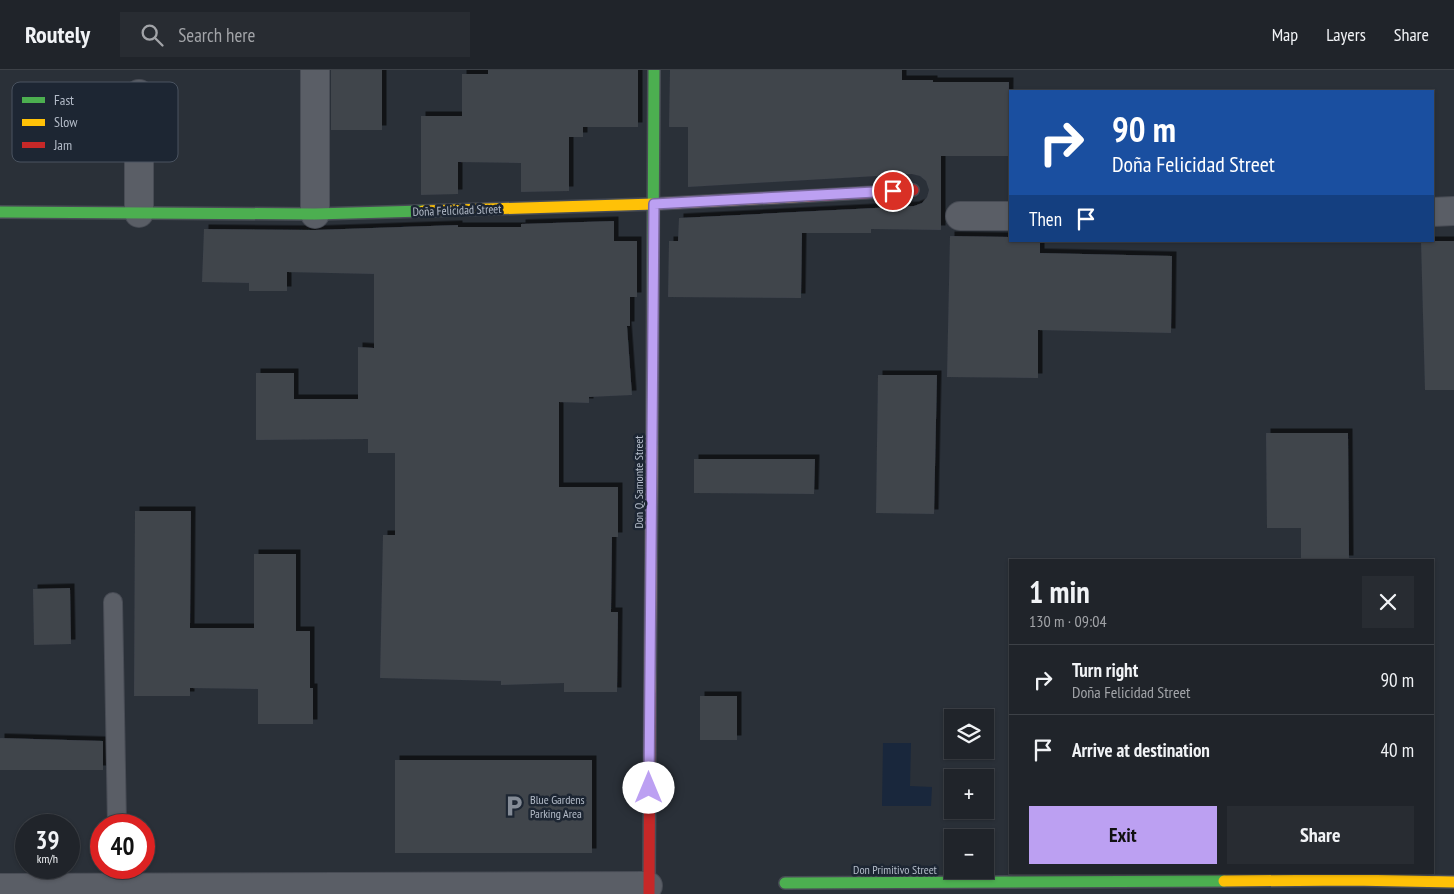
<!DOCTYPE html>
<html lang="en">
<head>
<meta charset="utf-8">
<style>
	body { margin:0; font-family:"PT Sans Narrow",sans-serif; background:#282c32; color:#f1f3f6; height:100vh; display:flex; flex-direction:column; font-size:19px; white-space:nowrap }
	* { box-sizing:border-box; margin:0 }
	p { font-size:16px; color:#a2a4a8 }
	.icon { flex:none; width:28px; height:28px; fill:none; stroke:currentColor; stroke-width:2; stroke-linecap:round; stroke-linejoin:round }
	.map { position:relative; flex:1; overflow:hidden }
	.sheet { position:absolute; left:1009px; top:489px; width:425px; height:315px; display:flex; flex-direction:column; background:#20242a; border-radius:0px; box-shadow:0 1px 4px #0004,0 0 0 1px #3d4147 }
	.sheet>* { flex:none }
	.hud { position:absolute; left:1009px; top:20px; width:425px; height:152px; border-radius:0px; box-shadow:0 1px 4px #0004,0 0 0 1px #3d4147; background:#1a4fa0; color:#fff; overflow:hidden }
	.fabs { position:absolute; left:944px; top:639px; display:grid; gap:10px }
	.fabs a { display:grid; place-items:center; width:50px; height:50px; border-radius:0px; background:#20242a; box-shadow:0 1px 4px #0004,0 0 0 1px #3d4147; font-size:25px }
	.speed { position:absolute; left:15px; top:744px; display:flex; gap:10px; font-size:25px; font-weight:700; text-align:center }
	.speed>* { display:grid; place-content:center; width:65px; height:65px; border-radius:50%; background:#20242a; box-shadow:0 1px 4px #0004,0 0 0 1px #3d4147; line-height:1 }
	.speed small { font-size:12px; font-weight:400 }
	.speed .limit { border:8px solid #d22; background:#fff; color:#111 }
	.pin { position:absolute; display:grid; place-items:center; width:42px; height:42px; color:#fff; margin:-21px; border:2px solid #fff; border-radius:50%; box-shadow:0 1px 5px #0007 }
	.me { position:absolute; width:55px; margin:-28px; rotate:0deg; stroke-linejoin:round; filter:drop-shadow(0 0 4px #0008) }
	.turn { display:flex; align-items:center; gap:18px; height:105px; padding:0 20px; font-size:22px }
	.turn .icon { width:65px; height:65px; stroke-width:2.5 }
	.turn b { display:block; font-size:35px; line-height:42px }
	.then { display:flex; align-items:center; height:48px; padding:0 20px; background:#0003; gap:10px; font-size:19px }
	.round { display:grid; place-items:center; flex:none; width:52px; height:52px; border-radius:0px; background:#282c32 }
	.headline { display:flex; align-items:center; justify-content:space-between; height:85px; padding:0 20px }
	h1 { font-size:30px; font-weight:600; line-height:38px }
	.button { display:flex; gap:10px; margin-top:auto; padding:10px 20px }
	.button a { flex:1; height:58px; border-radius:0px; background:#bca0f2; color:#111; font-size:20px; font-weight:600; line-height:58px; text-align:center }
	.button a+a { background:#282c32; color:#f1f3f6 }
	ul { padding:0; list-style:none }
	li { display:flex; align-items:center; gap:15px; height:70px; padding:0 20px; border-top:1px solid #3d4147 }
	li div { flex:1 }
	li b { display:block; font-size:19px }
	li em { font-style:normal }
	header { display:flex; align-items:center; gap:30px; box-sizing:border-box; height:70px; padding:0 25px; background:#20242a; border-bottom:1px solid #3d4147 }
	header strong { font-size:24px }
	nav { display:flex; gap:28px; margin-inline-start:auto; font-size:18px }
	.search { width:350px; height:45px; background:#282c32; display:flex; align-items:center; gap:12px; box-sizing:border-box; padding:0 18px; border-radius:0px; color:#a2a4a8; font-size:19px }
	.map>svg:first-child { display:block }
	.water { fill:#19273c }
	.building { fill:#3f444c; filter:url(#shadow) }
	.lines { fill:none; stroke-linecap:round; stroke-linejoin:round }
	.lane-casing { stroke:#484c55; stroke-width:20 }
	.street-casing { stroke:#484c55; stroke-width:30 }
	.fast-casing { stroke:#484c55; stroke-width:14 }
	.slow-casing { stroke:#484c55; stroke-width:14 }
	.jam-casing { stroke:#484c55; stroke-width:14 }
	.lane { stroke:#5a5e66; stroke-width:18 }
	.street { stroke:#5a5e66; stroke-width:28 }
	.fast { stroke:#4caf50; stroke-width:11 }
	.slow { stroke:#ffc107; stroke-width:11 }
	.jam { stroke:#c62828; stroke-width:11 }
	.route-casing { stroke:#7a689d; stroke-width:12 }
	.route { stroke:#bca0f2; stroke-width:9 }
	.labels { text-anchor:middle; dominant-baseline:central; stroke-width:5; stroke-linejoin:round; paint-order:stroke }
	.street-label { font-size:12px; fill:#b4bcc9; stroke:#1d2633 }
	.poi-label { font-size:12px; fill:#b4bcc9; stroke:#1d2633; text-anchor:start }
	.key { fill:#1d2633; stroke:#4a5360; stroke-width:1 }
	.key-label { font-size:14px; fill:#b4bcc9 }
</style>
</head>
<body>
<header>
<strong>Routely</strong>
<div class="search"><svg class="icon" aria-label="search" viewBox="0 0 24 24"><circle cx="10" cy="10" r="6"/><path d="M15 15l6 6"/></svg>Search here</div>
<nav><a>Map</a><a>Layers</a><a>Share</a></nav>
</header>
<div class="map">
<svg width="1454" height="824" viewBox="0 0 1454 824">
	<defs>
		<filter id="shadow"><feDropShadow dx="4.5" dy="-4.5" stdDeviation="0" flood-color="#0009"/></filter>
	</defs>
	<rect width="100%" height="100%" fill="#2a3038"/>
	<path class="water" d="M 883,673 L 911,673 L 910,716 L 932,717 L 931,736 L 882,736 Z"/>
	<g class="building">
		<rect x="331" y="0" width="51" height="60"/>
		<path d="M 488,0 L 638,0 L 638,57 L 583,57 L 583,67 L 569,67 L 569,121 L 521,122 L 521,93 L 458,92 L 458,124 L 421,125 L 421,46 L 462,46 L 462,4 L 488,4 Z"/>
		<path d="M 670,0 L 902,0 L 902,10 L 933,10 L 933,12 L 1009,12 L 1008,86 L 941,86 L 941,160 L 871,159 L 871,163 L 802,163 L 801,228 L 668,227 L 669,171 L 678,171 L 679,148 L 914,136 L 922,133 L 927,127 L 929,120 L 926,111 L 920,106 L 912,104 L 688,117 L 688,57 L 669,57 Z"/>
		<path d="M 614,151 L 614,171 L 637,171 L 637,227 L 630,227 L 630,256 L 627,256 L 632,325 L 589,327 L 589,333 L 559,332 L 559,417 L 618,417 L 618,467 L 612,467 L 611,542 L 618,542 L 617,622 L 564,622 L 564,613 L 501,615 L 501,611 L 380,608 L 383,465 L 395,465 L 395,383 L 368,383 L 368,369 L 256,370 L 256,303 L 294,303 L 294,329 L 358,329 L 358,277 L 374,278 L 374,204 L 287,202 L 287,221 L 249,221 L 249,213 L 202,212 L 204,159 L 315,160 L 458,155 L 458,157 L 521,157 L 521,154 Z"/>
		<path d="M 950,166 L 1010,167 L 1010,171 L 1040,171 L 1040,183 L 1172,186 L 1171,263 L 1038,260 L 1038,308 L 947,307 Z"/>
		<path d="M 1421,171 L 1454,171 L 1454,320 L 1425,320 Z"/>
		<path d="M 878,305 L 937,305 L 934,444 L 876,443 Z"/>
		<path d="M 1266,363 L 1348,363 L 1349,490 L 1301,490 L 1301,458 L 1267,458 Z"/>
		<path d="M 694,389 L 815,389 L 814,424 L 694,423 Z"/>
		<path d="M 135,441 L 191,441 L 190,558 L 254,558 L 254,484 L 296,484 L 296,561 L 310,561 L 310,618 L 313,618 L 313,654 L 258,654 L 258,619 L 190,618 L 190,626 L 134,626 Z"/>
		<path d="M 70,518 L 71,574 L 34,575 L 33,519 Z"/>
		<rect x="700" y="626" width="37" height="44"/>
		<path d="M 0,668 L 103,671 L 103,700 L 0,700 Z"/>
		<rect x="395" y="690" width="197" height="93"/>
	</g>
	<g class="lines">
		<g class="lane-casing">
			<g id="lane">
				<path d="M 113,532 L 117,755"/>
				<path d="M 119,798 L 120,818"/>
			</g>
		</g>
		<g class="street-casing">
			<g id="street">
				<path d="M 139,24 L 139,143"/>
				<path d="M 1432,142 L 1454,141"/>
				<path d="M 315,144 L 315,0"/>
				<path d="M 960,146 L 1010,146"/>
				<path d="M 0,818 L 648,816"/>
			</g>
		</g>
		<g class="fast-casing">
			<g id="fast">
				<path d="M 0,142 L 315,144 L 423,141"/>
				<path d="M 652,377 L 654,0"/>
				<path d="M 785,813 L 1224,811"/>
			</g>
		</g>
		<g class="slow-casing">
			<g id="slow">
				<path d="M 423,141 L 654,134 L 808,126"/>
				<path d="M 650,621 L 652,377"/>
				<path d="M 1224,811 L 1351,810 L 1454,812"/>
			</g>
		</g>
		<g class="jam-casing">
			<g id="jam">
				<path d="M 808,126 L 913,120"/>
				<path d="M 649,824 L 650,621"/>
			</g>
		</g>
		<use href="#lane" class="lane"/>
		<use href="#street" class="street"/>
		<use href="#fast" class="fast"/>
		<use href="#slow" class="slow"/>
		<use href="#jam" class="jam"/>
	</g>
	<g class="lines">
		<g class="route-casing">
			<path id="route" d="M 649,718 L 654,134 L 893,121"/>
		</g>
		<use href="#route" class="route"/>
	</g>
	<defs>
		<g id="parking-bare" transform="scale(1.725)"><path d="M-3.5-5.5H1a3.5 3.5 0 0 1 0 7H-1V5.5H-3.5ZM-1-3.4V-.6H.8a1.4 1.4 0 0 0 0-2.8Z" fill="#848b96" stroke="#1d2633" stroke-width="2.5" paint-order="stroke"/></g>
	</defs>
	<g fill-rule="evenodd">
		<use href="#parking-bare" x="514" y="736"/>
	</g>
	<g class="labels">
		<g class="street-label">
			<text transform="translate(457 140) rotate(-2)">Doña Felicidad Street</text>
			<text transform="translate(638 412) rotate(-90)">Don Q. Samonte Street</text>
			<text x="895" y="799">Don Primitivo Street</text>
		</g>
		<g class="poi-label">
			<text x="530" y="729">Blue Gardens<tspan x="530" dy="14">Parking Area</tspan></text>
		</g>
	</g>
	<rect x="12" y="12" width="166" height="80" rx="8" class="key"/>
	<rect x="22" y="27" width="23" height="6" fill="#4caf50"/>
	<rect x="22" y="49" width="23" height="7" fill="#ffc107"/>
	<rect x="22" y="72" width="23" height="6" fill="#c62828"/>
	<g class="key-label">
		<text x="54" y="35">Fast</text>
		<text x="54" y="57">Slow</text>
		<text x="54" y="80">Jam</text>
	</g>
</svg>
<div class="fabs">
<a><svg class="icon" aria-label="layers" viewBox="0 0 24 24"><path d="M12 4l9 5-9 5-9-5zM3 14l9 5 9-5"/></svg></a>
<a>+</a>
<a>−</a>
</div>
<div class="speed"><div>39<small>km/h</small></div><div class="limit">40</div></div>
<div class="pin" style="left:893px;top:121px;background:#d93025"><svg class="icon" aria-label="arrive" viewBox="0 0 24 24"><path d="M6 21V4h12l-3 4 3 4H6"/></svg></div>
<svg class="me" style="left:649px;top:718px" viewBox="-20 -20 40 40"><circle r="19" fill="#fff"/><path d="M0-13L10 11 0 6-10 11z" fill="#bca0f2"/></svg>
<div class="hud">
<div class="turn"><svg class="icon" aria-label="right" viewBox="0 0 24 24"><path d="M7 20v-9h11M14 6l5 5-5 5"/></svg><div><b>90 m</b>Doña Felicidad Street</div></div>
<div class="then">Then<svg class="icon" aria-label="arrive" viewBox="0 0 24 24"><path d="M6 21V4h12l-3 4 3 4H6"/></svg></div>
</div>
<section class="sheet">
<div class="headline"><div><h1>1 min</h1><p>130 m · 09:04</p></div><a class="round"><svg class="icon" aria-label="close" viewBox="0 0 24 24"><path d="M6 6l12 12M18 6L6 18"/></svg></a></div>
<ul>
<li><svg class="icon" aria-label="right" viewBox="0 0 24 24"><path d="M7 20v-9h11M14 6l5 5-5 5"/></svg><div><b>Turn right</b><p>Doña Felicidad Street</p></div><em>90 m</em></li>
<li><svg class="icon" aria-label="arrive" viewBox="0 0 24 24"><path d="M6 21V4h12l-3 4 3 4H6"/></svg><div><b>Arrive at destination</b></div><em>40 m</em></li>
</ul>
<div class="button"><a>Exit</a><a>Share</a></div>
</section>
</div>
</body>
</html>
